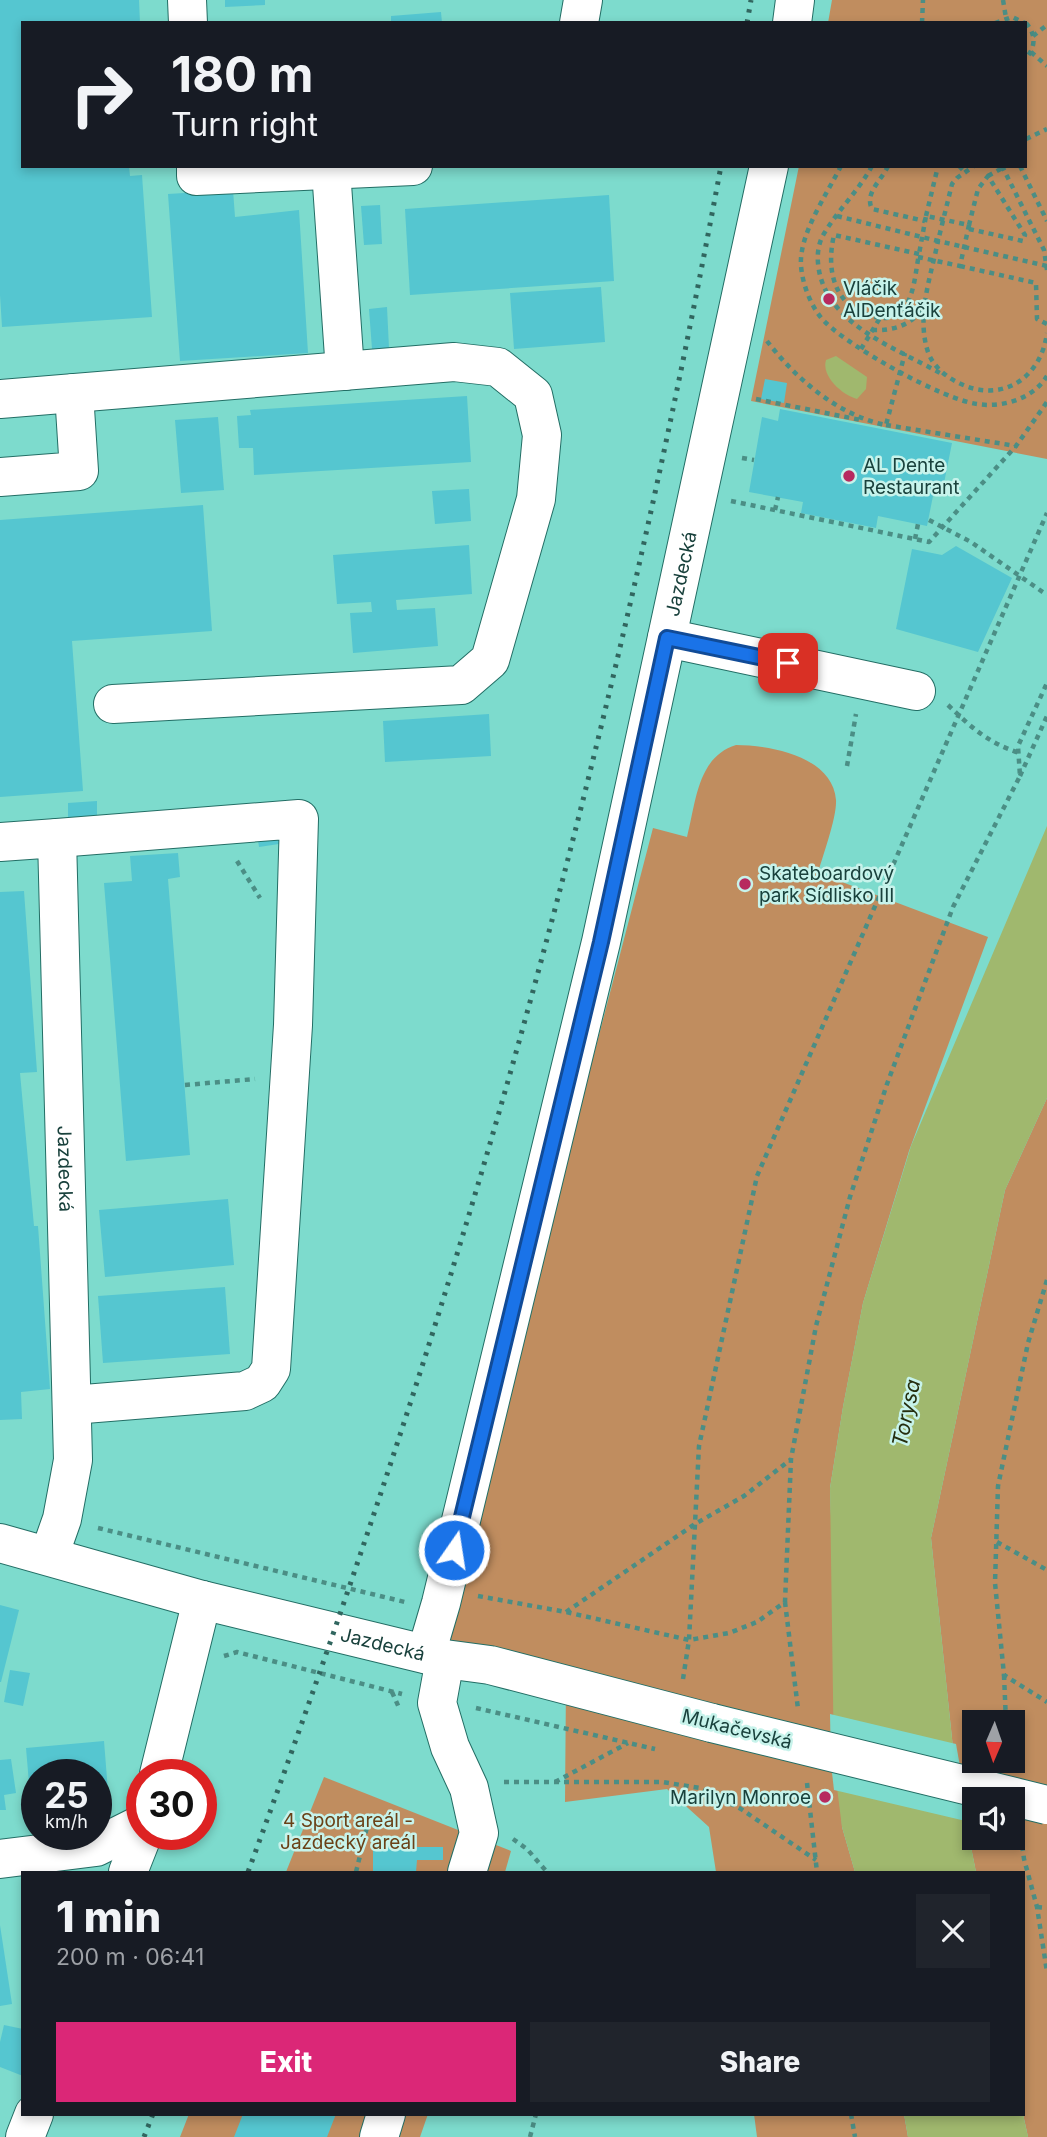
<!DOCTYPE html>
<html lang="en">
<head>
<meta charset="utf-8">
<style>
	body { margin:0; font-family:Inter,sans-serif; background:#20242c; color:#f1f3f6; height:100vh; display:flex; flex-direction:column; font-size:26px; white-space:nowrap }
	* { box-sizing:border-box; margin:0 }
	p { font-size:23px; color:#9ea1a6 }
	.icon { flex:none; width:38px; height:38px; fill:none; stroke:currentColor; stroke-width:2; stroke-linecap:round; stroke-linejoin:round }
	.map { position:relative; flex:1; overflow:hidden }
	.drawer { position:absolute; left:21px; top:1871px; width:1004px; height:245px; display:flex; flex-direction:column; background:#171b24; border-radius:0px; box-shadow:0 4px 10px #0003 }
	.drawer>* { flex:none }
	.banner { position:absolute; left:21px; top:21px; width:1006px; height:147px; border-radius:0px; box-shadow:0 4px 10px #0003; background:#171b24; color:#f1f3f6; overflow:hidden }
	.needle { width:46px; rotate:182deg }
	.tools { position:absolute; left:962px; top:1710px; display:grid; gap:14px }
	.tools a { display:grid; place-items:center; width:63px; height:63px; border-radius:0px; background:#171b24; box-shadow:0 4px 10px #0003; font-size:35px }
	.speed { position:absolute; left:21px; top:1759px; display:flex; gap:14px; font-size:35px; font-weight:700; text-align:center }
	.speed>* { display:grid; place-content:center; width:91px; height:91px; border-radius:50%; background:#171b24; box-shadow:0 4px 10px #0003; line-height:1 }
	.speed small { font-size:18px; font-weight:400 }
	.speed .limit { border:10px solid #d22; background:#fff; color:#111 }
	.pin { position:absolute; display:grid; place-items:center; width:60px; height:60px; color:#fff; margin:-30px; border-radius:14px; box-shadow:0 4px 10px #0006 }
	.me { position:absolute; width:77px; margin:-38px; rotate:13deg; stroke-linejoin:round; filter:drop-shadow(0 0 5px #0008) }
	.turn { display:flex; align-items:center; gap:24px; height:147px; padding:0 35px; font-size:32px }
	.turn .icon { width:91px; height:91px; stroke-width:2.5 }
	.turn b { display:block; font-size:49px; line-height:60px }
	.round { display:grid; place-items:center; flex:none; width:74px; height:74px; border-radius:0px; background:#20242c }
	.overview { display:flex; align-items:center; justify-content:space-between; height:119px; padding:0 35px }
	h1 { font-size:42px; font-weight:800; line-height:52px }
	.action { display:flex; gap:14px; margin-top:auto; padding:14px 35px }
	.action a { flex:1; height:80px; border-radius:0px; background:#db2777; color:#fff; font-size:28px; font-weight:800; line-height:80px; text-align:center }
	.action a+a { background:#20242c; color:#f1f3f6 }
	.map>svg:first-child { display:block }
	.green { fill:#c08d5f; fill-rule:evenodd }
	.water { fill:#a0b86e }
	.pier { fill:#7ddbcd }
	.building { fill:#55c6d0 }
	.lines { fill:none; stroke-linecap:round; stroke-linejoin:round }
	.minor-casing { stroke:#236e65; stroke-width:40 }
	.path { stroke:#4b8e85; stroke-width:4.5; stroke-dasharray:5 5; stroke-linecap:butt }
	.minor { stroke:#fff; stroke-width:38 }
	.rail { stroke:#31665f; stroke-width:5; stroke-dasharray:3.5 7; stroke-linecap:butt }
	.minor-bridge-casing { stroke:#236e65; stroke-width:40; stroke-linecap:butt }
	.minor-bridge { stroke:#fff; stroke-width:38 }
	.route-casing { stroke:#114b97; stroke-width:18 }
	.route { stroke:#1a73e8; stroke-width:12 }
	.poi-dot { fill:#b72a5f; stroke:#c7f3eb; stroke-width:2.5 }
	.labels { text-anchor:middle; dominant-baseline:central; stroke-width:5; stroke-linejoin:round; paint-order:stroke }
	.poi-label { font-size:19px; fill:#19413c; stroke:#c7f3eb; text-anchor:start }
	.street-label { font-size:19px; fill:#19413c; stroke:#c7f3eb }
	.park-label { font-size:19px; fill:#6a4117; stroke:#c7f3eb }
	.water-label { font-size:21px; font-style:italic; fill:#252e0e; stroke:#c7f3eb }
</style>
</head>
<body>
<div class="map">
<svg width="1047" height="2137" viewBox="0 0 1047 2137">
	<rect width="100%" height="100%" fill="#7ddbcd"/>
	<g class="green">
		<path d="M 832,0 L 1047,0 L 1047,459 L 751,401 L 799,166 L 1026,166 L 1026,23 L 828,23 Z"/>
		<path d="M 736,745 C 771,745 833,757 836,800 C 837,817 823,855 818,873 L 988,937 L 909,1151 L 863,1303 L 843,1407 L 830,1488 L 842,1827 L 855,1872 L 716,1872 L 709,1827 L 667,1789 L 565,1802 L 566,1684 L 447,1653 L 557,1196 L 653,828 L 687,837 C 696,803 697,757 736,745 Z"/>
		<path d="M 1047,1098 L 1047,2137 L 1028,2137 L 1023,2114 L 1024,1872 L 976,1872 L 955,1767 L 931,1538 L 1005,1190 ZM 975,1722 L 1013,1722 L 1013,1760 L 975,1760 ZM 975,1799 L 1013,1799 L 1013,1838 L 975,1838 Z"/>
		<path d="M 324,1777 L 511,1851 L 505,1872 L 286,1872 Z"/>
		<path d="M 189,2114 L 428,2114 L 420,2137 L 180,2137 Z"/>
		<path d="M 754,2114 L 904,2114 L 908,2137 L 757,2137 Z"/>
	</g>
	<g class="water">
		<path d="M 836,356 L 867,377 L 866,389 L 857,399 C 842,395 821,376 826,360 Z"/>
		<path d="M 1047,826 L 1047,1098 L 1005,1190 L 931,1538 L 955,1767 L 976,1872 L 855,1872 L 842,1827 L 834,1764 L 830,1488 L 843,1407 L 863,1303 L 911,1146 Z"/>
		<path d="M 904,2114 L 1023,2114 L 1028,2137 L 908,2137 Z"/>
	</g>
	<path class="pier" d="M 830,1714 L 956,1744 L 970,1822 L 834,1790 L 831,1764 Z"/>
	<g class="building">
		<path d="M 0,0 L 139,0 L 140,23 L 23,23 L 23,166 L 129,166 L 130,176 L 142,175 L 152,317 L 2,327 L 0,295 Z"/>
		<path d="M 225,0 L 265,0 L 265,5 L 225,7 Z"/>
		<path d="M 441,12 L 442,23 L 391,23 L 391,16 Z"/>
		<path d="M 233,190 L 235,217 L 299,210 L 308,353 L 180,361 L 168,194 Z"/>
		<path d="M 609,195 L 614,281 L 410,295 L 405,209 Z"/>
		<path d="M 380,205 L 382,244 L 364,245 L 361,206 Z"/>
		<path d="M 601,287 L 605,342 L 514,349 L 510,293 Z"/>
		<path d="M 387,307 L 389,348 L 372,349 L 369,309 Z"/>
		<path d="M 765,379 L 787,383 L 784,403 L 761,399 Z"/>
		<path d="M 467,396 L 471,462 L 254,475 L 253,448 L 239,448 L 237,416 L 251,415 L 250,410 Z"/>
		<path d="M 780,409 L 952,443 L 942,493 L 934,491 L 927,526 L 878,516 L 876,528 L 801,513 L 803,502 L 749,492 L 762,417 L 778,421 Z"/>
		<path d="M 218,417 L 224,490 L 181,493 L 175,420 Z"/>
		<path d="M 469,489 L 471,521 L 435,524 L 432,491 Z"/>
		<path d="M 203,505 L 212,631 L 72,641 L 83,791 L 0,797 L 0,520 Z"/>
		<path d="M 469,545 L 472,594 L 396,600 L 397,610 L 435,608 L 438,646 L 353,653 L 350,613 L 372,612 L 371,602 L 337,604 L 333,555 Z"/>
		<path d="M 956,546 L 1012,578 L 978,652 L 896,629 L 912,549 L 942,555 Z"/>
		<path d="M 489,714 L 491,756 L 385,762 L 383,721 Z"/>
		<path d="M 97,801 L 97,821 L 68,823 L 68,803 Z"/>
		<path d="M 277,824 L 279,844 L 259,847 L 256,827 Z"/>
		<path d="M 178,853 L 180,877 L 168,879 L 190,1155 L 126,1161 L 104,883 L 132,881 L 130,856 Z"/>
		<path d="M 24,891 L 37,1072 L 20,1073 L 34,1226 L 38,1226 L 50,1389 L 21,1392 L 22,1419 L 0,1420 L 0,892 Z"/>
		<path d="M 228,1199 L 234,1265 L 105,1277 L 99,1210 Z"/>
		<path d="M 225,1287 L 230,1354 L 103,1363 L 98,1296 Z"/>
		<path d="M 0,1605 L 19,1610 L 1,1682 L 0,1682 Z"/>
		<path d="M 10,1670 L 30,1673 L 23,1706 L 4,1702 Z"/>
		<path d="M 104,1741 L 108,1791 L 96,1792 L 96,1774 L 37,1774 L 37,1794 L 30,1795 L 26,1748 Z"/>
		<path d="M 11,1759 L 16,1793 L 4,1795 L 6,1810 L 0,1810 L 0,1760 Z"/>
		<path d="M 373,1847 L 443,1847 L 443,1860 L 417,1860 L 416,1872 L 373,1872 Z"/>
		<path d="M 0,1925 L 12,2004 L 0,2006 Z"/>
		<path d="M 4,2025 L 23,2029 L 23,2076 L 0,2067 L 0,2042 Z"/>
		<path d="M 243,2114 L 336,2114 L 327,2137 L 234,2137 Z"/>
	</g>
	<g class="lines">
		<g class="minor-casing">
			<g id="minor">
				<path d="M 187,0 L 188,23"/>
				<path d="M 579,23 L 583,0"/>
				<path d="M 792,23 L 795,0"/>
				<path d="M 196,166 L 196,176 L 413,166"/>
				<path d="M 331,170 L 345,371"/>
				<path d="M 0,399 L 454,362 L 498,367 L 533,395 L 542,435 L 536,499 L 490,660 L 461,685 L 113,704"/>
				<path d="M 0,477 L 79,471 L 74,393"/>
				<path d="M 667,638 L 916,691"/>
				<path d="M 57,838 L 299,819 L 293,1025 L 271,1369 L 262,1383 L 245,1391 L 72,1405"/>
				<path id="s1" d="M 0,842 L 57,838 L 73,1460 L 62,1519 L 49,1556"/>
				<path id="s2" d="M 0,1543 L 202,1600 L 445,1659 L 490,1665 L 712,1723"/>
				<path id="s3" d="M 426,1654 L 441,1603 L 601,942 L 769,166"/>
				<path d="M 445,1659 L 437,1703 L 450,1747 L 469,1788 L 479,1833 L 467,1872"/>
				<path d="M 159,1774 L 202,1600"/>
				<path d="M 0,1859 L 96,1847 L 142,1824"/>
				<path d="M 128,1872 L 143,1834"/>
				<path d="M 25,2137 L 34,2114"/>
				<path d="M 379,2137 L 386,2114"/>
			</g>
		</g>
		<g class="path">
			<path d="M 1003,0 L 1006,18"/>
			<path d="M 922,23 L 923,0"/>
			<path d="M 995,23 L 1012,17 L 1025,23"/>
			<path d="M 1026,23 C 1036,34 1036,47 1026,58"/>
			<path d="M 1033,36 L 1047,25"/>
			<path d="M 1031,52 L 1047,66"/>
			<path d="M 1026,139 L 1047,129"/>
			<path d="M 841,166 C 827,194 799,234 801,265 C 802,284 812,310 826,323 C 852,348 941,399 977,404 C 1002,408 1033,399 1047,376"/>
			<path d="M 872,166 C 859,190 839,209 825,232 C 819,241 817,252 818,263 C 823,323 894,347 940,373"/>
			<path d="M 888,166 C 882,180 864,193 872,209 L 925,221"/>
			<path d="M 959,166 L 965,172"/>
			<path d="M 1002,166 L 1044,250 L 1047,270"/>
			<path d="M 1020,166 L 1047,221"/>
			<path d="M 988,176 L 1006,166"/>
			<path d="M 837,216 L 938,241 L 952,184 L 957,178 L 974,166"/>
			<path d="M 926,216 L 938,166"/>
			<path d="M 969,229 L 1023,241 L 1025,235 L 988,176 L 978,189 L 969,225"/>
			<path d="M 918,257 L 960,266 L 969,225 L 926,216 L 919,254"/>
			<path d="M 960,266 L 1036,283 L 1037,319 L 1047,324"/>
			<path d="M 1047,266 L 938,241 C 931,276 916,316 928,352 C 933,366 945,376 957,382 C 1000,405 1041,379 1047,333"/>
			<path d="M 872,330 C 893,331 913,325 924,306"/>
			<path d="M 767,341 C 796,379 839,416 886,425 L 905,353"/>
			<path d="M 861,349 L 880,318 C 914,320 914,279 919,254 L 834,235 C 825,274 836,311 880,318"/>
			<path d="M 756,399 L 861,420"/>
			<path d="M 886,425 L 1016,446 L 1047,402"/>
			<path d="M 742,458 L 754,460"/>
			<path d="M 731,501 L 929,542 L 1016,446"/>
			<path d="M 775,510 L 778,497"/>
			<path d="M 929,520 L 971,542 L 1047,595"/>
			<path d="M 915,539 L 918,524"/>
			<path d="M 948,705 C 972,728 987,742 1019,753"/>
			<path d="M 847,766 L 856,714"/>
			<path d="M 1020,776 L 1047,716"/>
			<path d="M 237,861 L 260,898"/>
			<path d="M 185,1085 L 255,1079"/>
			<path d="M 1047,1280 L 1028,1343 L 998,1486 L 995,1583 L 1004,1675 L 1047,1702"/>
			<path d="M 98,1528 L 405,1602"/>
			<path d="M 997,1542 L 1047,1570"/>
			<path d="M 478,1596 L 566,1612 L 689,1640 L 729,1633 L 757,1622 L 785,1602 L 791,1459 L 816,1326 L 850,1197 L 887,1084 L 953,907 L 1020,776 L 1018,746 L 1047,683"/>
			<path d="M 785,1602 L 798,1709"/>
			<path d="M 566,1612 L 695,1524 L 744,1496 L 790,1460"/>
			<path d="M 224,1656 L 237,1652 L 402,1694"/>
			<path d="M 1004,1675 L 1006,1722"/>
			<path d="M 683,1679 L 689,1640 L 699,1446 L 757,1176 L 1047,513"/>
			<path d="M 392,1692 L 400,1710"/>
			<path d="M 476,1708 L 655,1749"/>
			<path d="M 504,1782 L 662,1782 L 700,1788 L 741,1809 L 816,1860"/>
			<path d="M 555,1782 L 628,1743"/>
			<path d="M 807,1783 L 817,1872"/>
			<path d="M 1021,1836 L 1024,1859 L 1037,1907 L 1047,1972"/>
			<path d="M 513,1839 L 527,1849 L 547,1872"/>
			<path d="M 356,1872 L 367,1827"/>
			<path d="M 1037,1907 L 1047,1908"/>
			<path d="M 851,2114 L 855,2137"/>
			<path d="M 530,2137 L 536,2114"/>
		</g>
		<use href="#minor" class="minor"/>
		<g class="rail">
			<path d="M 747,23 L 751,0"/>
			<path d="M 248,1872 C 333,1641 412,1408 482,1171 C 579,841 658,505 721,166"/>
			<path d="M 144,2137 L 153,2114"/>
		</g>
		<g class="minor-bridge-casing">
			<path id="minor-bridge" d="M 712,1723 L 1047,1805"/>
		</g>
		<use href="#minor-bridge" class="minor-bridge"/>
	</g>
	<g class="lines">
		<g class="route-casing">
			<path id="route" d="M 454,1550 L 601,942 L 667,638 L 788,663"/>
		</g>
		<use href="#route" class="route"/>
	</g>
	<g class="poi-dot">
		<circle cx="829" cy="299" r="7"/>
		<circle cx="849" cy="476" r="7"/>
		<circle cx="745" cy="884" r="7"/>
		<circle cx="825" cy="1797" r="7"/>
	</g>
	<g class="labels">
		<g class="poi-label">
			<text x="843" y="288">Vláčik<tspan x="843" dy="22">AlDenťáčik</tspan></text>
			<text x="863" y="465">AL Dente<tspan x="863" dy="22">Restaurant</tspan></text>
			<text x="759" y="873">Skateboardový<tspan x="759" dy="22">park Sídlisko III</tspan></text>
			<text x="811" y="1797" text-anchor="end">Marilyn Monroe</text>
		</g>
		<g class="street-label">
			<text stroke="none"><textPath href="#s3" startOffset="1110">Jazdecká</textPath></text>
			<text stroke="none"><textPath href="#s1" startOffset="388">Jazdecká</textPath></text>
			<text stroke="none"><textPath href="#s2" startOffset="396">Jazdecká</textPath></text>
			<text transform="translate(737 1729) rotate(14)">Mukačevská</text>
		</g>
		<g class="park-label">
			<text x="348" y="1820">4 Sport areál -<tspan x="348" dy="22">Jazdecký areál</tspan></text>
		</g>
		<g class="water-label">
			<text transform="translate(906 1413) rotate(-78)">Torysa</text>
		</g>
	</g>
</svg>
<div class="tools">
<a><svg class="needle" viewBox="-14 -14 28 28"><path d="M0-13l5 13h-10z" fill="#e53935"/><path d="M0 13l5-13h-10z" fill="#9ea1a6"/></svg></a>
<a><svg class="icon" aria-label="sound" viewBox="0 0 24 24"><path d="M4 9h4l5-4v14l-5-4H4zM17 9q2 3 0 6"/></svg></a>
</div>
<div class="speed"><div>25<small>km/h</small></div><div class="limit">30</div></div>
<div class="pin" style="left:788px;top:663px;background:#d93025"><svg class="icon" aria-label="arrive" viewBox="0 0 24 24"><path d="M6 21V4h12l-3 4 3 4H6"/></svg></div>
<svg class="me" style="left:454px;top:1550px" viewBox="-20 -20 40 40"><circle r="17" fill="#1a73e8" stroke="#fff" stroke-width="3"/><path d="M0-11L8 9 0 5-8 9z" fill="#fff"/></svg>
<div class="banner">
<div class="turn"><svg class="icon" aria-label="right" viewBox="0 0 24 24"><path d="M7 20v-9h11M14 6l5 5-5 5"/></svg><div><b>180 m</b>Turn right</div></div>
</div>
<section class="drawer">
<div class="overview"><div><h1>1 min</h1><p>200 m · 06:41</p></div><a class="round"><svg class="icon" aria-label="close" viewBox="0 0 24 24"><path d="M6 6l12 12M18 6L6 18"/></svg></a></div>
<div class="action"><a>Exit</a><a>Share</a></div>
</section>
</div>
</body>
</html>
